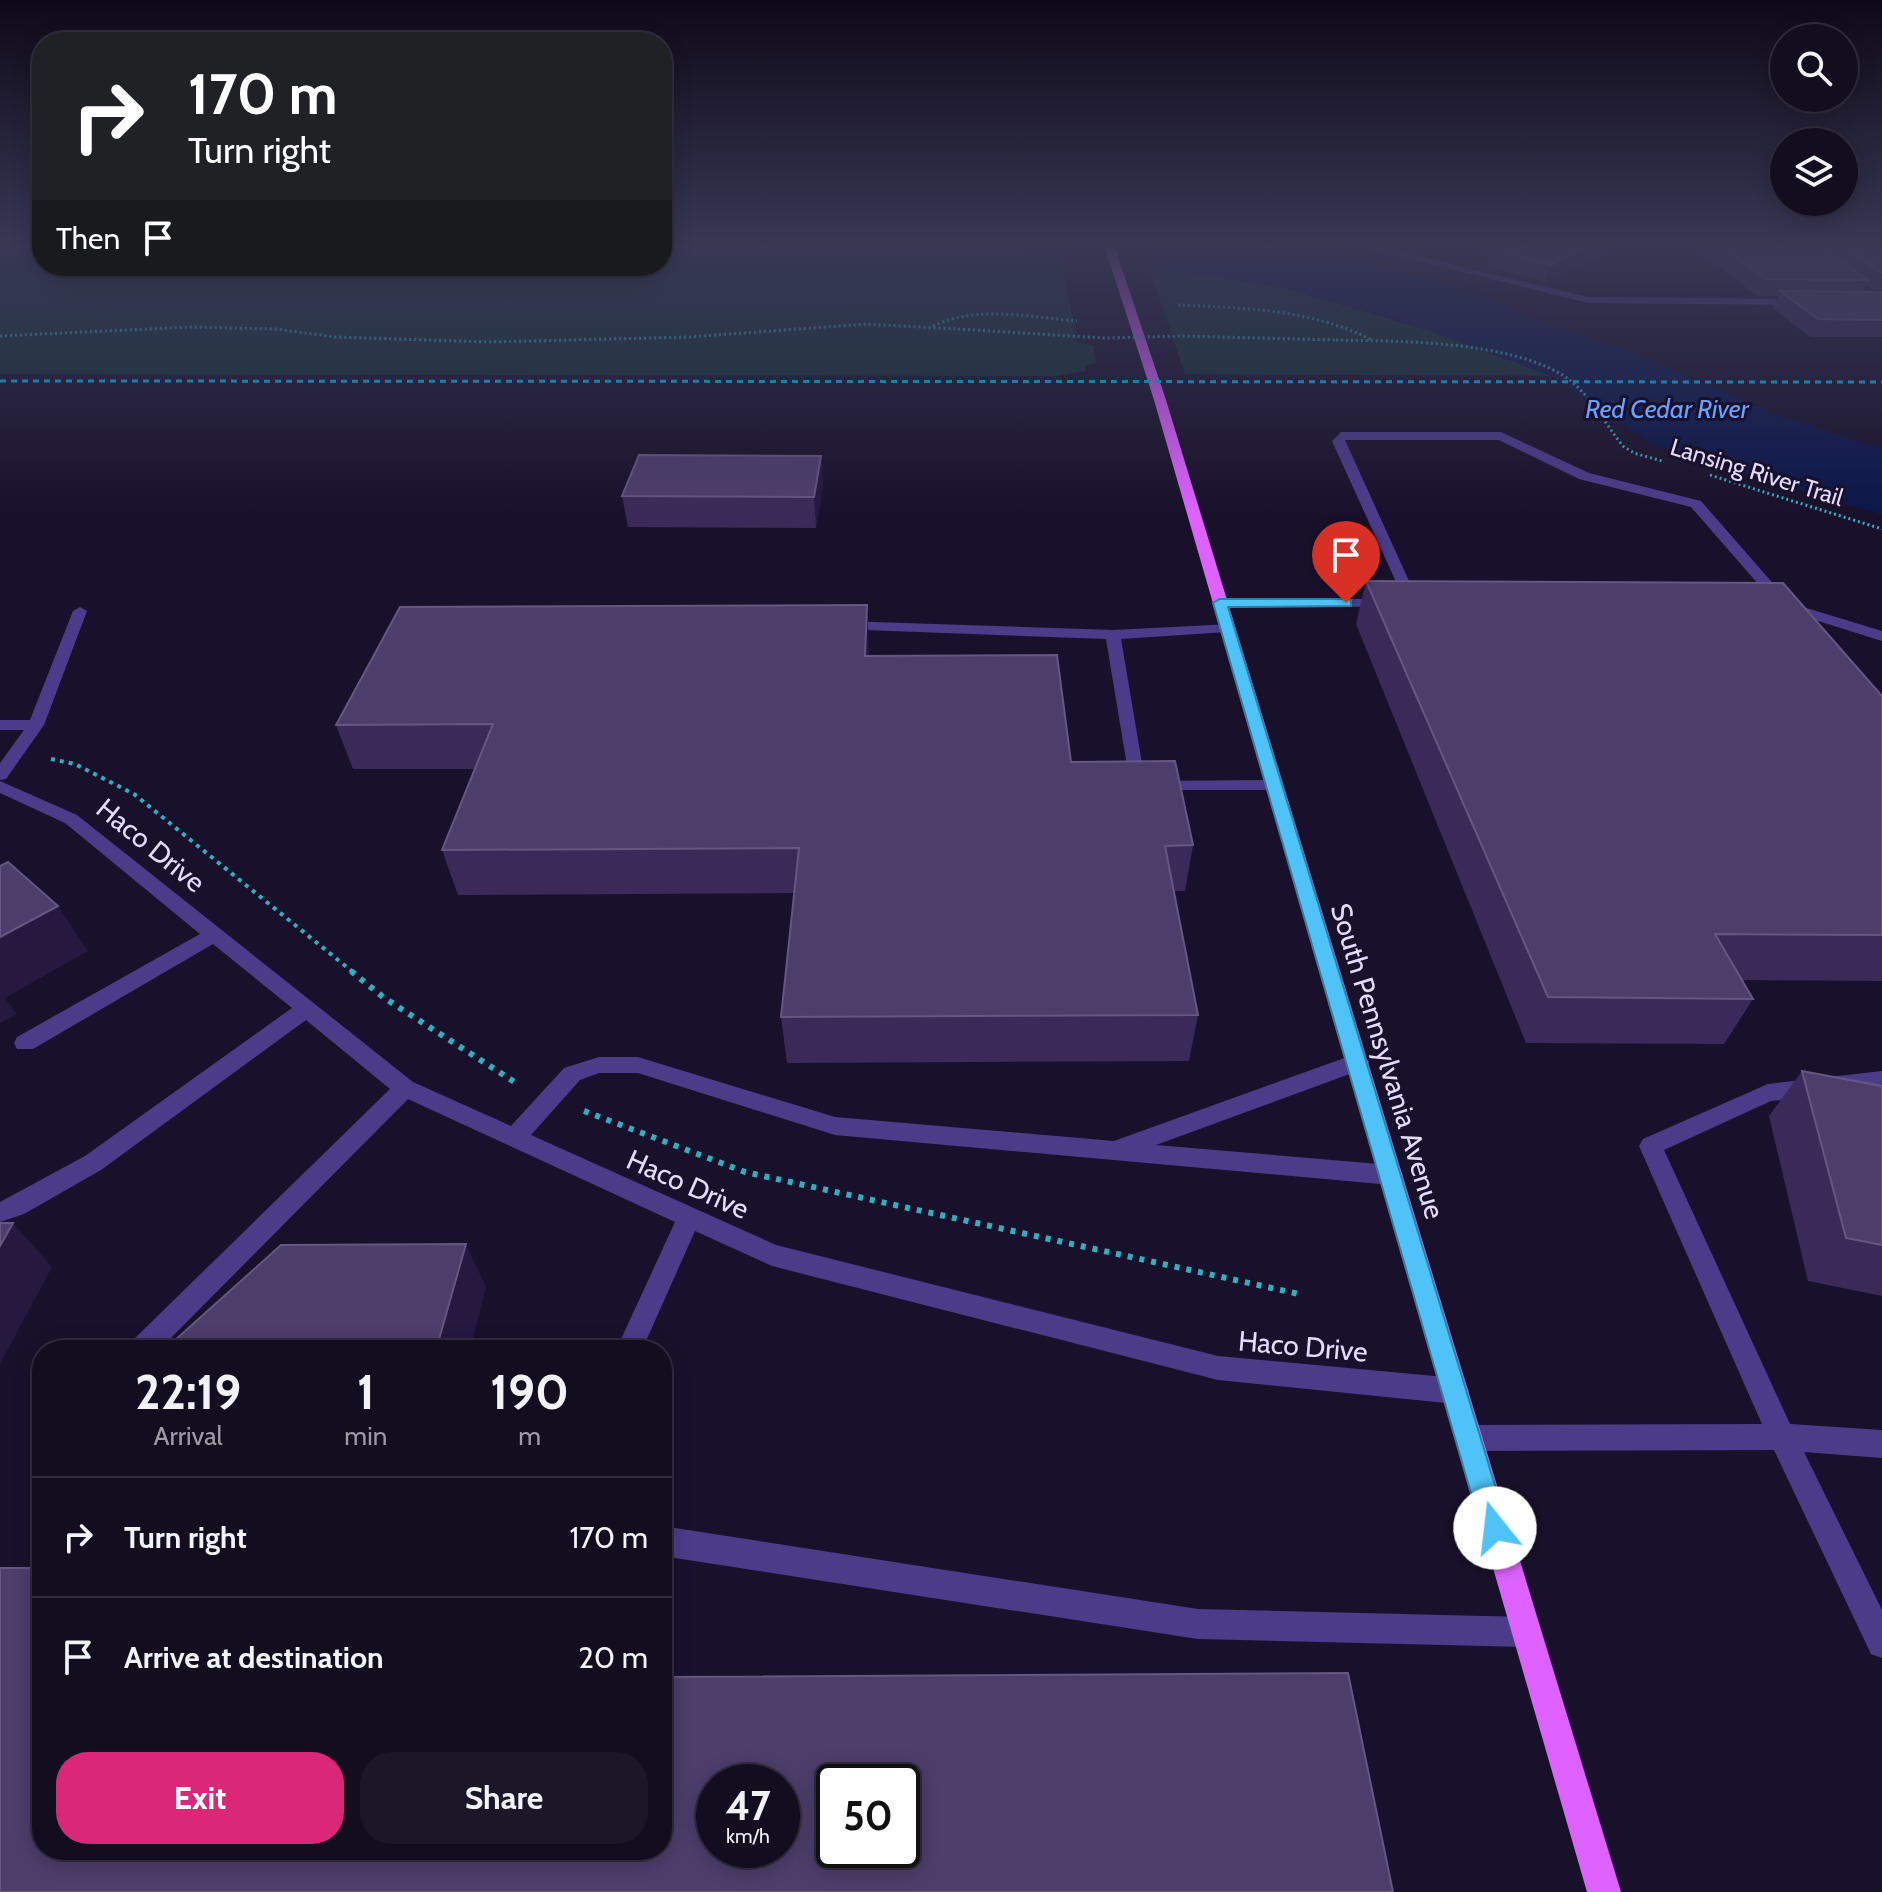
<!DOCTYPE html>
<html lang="en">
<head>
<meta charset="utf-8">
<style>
	body { margin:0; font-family:Cabin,sans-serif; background:#1c1629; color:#f1f3f6; height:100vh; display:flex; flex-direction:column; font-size:30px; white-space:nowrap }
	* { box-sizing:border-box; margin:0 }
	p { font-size:26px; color:#9d9ca5 }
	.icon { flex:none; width:44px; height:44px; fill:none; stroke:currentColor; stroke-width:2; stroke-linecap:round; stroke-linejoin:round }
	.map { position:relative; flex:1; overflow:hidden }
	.sheet { position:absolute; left:32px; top:1340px; width:640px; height:520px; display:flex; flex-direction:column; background:#130d20; border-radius:32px; box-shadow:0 4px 20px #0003,0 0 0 2px #322d3e }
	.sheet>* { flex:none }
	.banner { position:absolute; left:32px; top:32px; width:640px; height:244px; border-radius:32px; box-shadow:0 4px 20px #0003,0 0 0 2px #322d3e; background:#202124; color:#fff; overflow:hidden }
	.buttons { position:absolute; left:1770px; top:24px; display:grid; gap:16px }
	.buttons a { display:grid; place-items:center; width:88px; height:88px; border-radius:50%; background:#130d20; box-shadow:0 4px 20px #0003,0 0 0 2px #322d3e; font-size:40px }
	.speed { position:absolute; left:696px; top:1764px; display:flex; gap:16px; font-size:40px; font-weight:700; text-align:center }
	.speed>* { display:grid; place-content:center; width:104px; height:104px; border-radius:50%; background:#130d20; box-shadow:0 4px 20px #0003,0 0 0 2px #322d3e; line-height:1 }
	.speed small { font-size:20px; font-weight:400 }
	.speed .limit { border:4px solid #111; border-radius:12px; background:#fff; color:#111 }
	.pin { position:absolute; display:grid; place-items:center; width:68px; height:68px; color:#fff; margin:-82px -34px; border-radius:50% 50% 50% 0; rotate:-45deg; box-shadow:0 0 8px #0007 }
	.pin .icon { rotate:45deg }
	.me { position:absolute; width:88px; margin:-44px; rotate:344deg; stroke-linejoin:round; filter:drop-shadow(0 0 6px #0008) }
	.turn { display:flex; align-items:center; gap:28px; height:168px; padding:0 24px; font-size:36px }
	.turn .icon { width:104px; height:104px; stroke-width:2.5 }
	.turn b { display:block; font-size:56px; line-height:68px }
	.then { display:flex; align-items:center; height:76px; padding:0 24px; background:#0003; gap:16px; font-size:30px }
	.eta { display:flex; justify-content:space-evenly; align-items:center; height:136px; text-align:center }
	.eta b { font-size:48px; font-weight:800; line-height:56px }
	.cta { display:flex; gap:16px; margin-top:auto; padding:16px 24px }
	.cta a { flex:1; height:92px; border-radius:32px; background:#db2777; color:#fff; font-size:32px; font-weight:800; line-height:92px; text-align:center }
	.cta a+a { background:#1c1629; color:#f1f3f6 }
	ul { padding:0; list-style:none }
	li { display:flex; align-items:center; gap:24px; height:120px; padding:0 24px; border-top:2px solid #322d3e }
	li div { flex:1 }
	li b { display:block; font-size:30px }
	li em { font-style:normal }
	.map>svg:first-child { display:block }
	.green { fill:#143135 }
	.water { fill:#0b174a }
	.pier { fill:#19112b }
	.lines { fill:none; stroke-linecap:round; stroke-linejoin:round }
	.path-far2 { stroke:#30b0be; stroke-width:3; stroke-dasharray:2 3; stroke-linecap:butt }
	.path-far1 { stroke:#30b0be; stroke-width:4; stroke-dasharray:4 5; stroke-linecap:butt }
	.path { stroke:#30b0be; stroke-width:6; stroke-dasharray:5 7; stroke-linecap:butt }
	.minor { fill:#4b3c8a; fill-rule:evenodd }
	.major { fill:#dd62ff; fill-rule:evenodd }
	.rail { stroke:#07beff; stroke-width:3; stroke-dasharray:6 5; stroke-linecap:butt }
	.path-bridge { stroke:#30b0be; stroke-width:3; stroke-dasharray:2 3; stroke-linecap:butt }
	.wall { fill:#3b2a59; fill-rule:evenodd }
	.shaded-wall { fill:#26183f }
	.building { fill:#4d3d6a; stroke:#655682; stroke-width:2; fill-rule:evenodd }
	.route { fill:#4fc3f7; stroke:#337fa1; stroke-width:2 }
	.labels { text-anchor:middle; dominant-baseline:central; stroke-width:6; stroke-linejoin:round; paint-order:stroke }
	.far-street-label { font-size:24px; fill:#e5dbff; stroke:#19112b }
	.far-water-label { font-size:26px; font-style:italic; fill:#69a1ff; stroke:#19112b }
	.street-label { font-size:28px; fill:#e5dbff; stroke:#19112b }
</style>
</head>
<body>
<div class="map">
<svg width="1882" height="1892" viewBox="0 0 1882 1892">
	<rect width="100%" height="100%" fill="#19112b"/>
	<g class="green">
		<path d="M 0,248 L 42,248 L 42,266 L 662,266 L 662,248 L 976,248 L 1059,257 L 1079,343 L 1093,345 L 1096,363 L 1085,366 L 1085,371 L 1057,376 L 0,374 Z"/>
		<path d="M 1149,267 L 1285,288 L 1460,340 L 1552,376 L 1185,374 Z"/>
	</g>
	<path class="water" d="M 976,248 L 1317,249 L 1451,284 L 1556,327 L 1635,353 L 1770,412 L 1882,449 L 1882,515 L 1652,444 L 1552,376 L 1396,319 L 1285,288 L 1149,267 Z"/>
	<path class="pier" d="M 1071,248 L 1150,248 L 1157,269 L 1073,259 Z"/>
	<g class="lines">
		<g class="path-far2">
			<path d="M 1178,305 C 1245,308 1311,309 1372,340"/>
			<path d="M 933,326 C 977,305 1030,317 1077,321"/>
			<path d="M 0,336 L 190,327 L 275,329 L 336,337 L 489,342 L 690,337 L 866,324 L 958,329"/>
			<path d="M 1336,340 C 1400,341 1509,341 1564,376 C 1588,391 1605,424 1623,446 L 1634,453 L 1662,461"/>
			<path d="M 1710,475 L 1882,529"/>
		</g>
		<path class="path-far1" d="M 51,759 L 75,764 L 134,794 L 354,973"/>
		<g class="path">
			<path d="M 351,971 L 383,997 L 516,1083"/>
			<path d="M 584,1111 L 745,1172 L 1299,1294"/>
		</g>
		<g class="minor">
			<path d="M 1367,248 L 1383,248 L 1588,297 L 1802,299 L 1807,302 L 1802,305 L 1588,303 Z"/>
			<path d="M 1501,432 L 1589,473 L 1701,501 L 1790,603 L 1882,631 L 1882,641 L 1780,609 L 1691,507 L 1579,479 L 1499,440 L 1345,440 L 1419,603 L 1417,606 L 1407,606 L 1332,441 L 1341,432 Z"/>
			<path d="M 1220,599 L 1389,599 L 1396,603 L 1389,607 L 1215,606 L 1213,603 Z"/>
			<path d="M 80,607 L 87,611 L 44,725 L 6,779 L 0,780 L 0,763 L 24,730 L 0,730 L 0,720 L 30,720 L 73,611 Z"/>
			<path d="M 843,621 L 1113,630 L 1232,624 L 1232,630 L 1227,632 L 1121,639 L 1145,781 L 1275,780 L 1284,785 L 1275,790 L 1131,790 L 1106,639 L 838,629 L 838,623 Z"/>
			<path d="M 0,781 L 77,815 L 413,1082 L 511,1126 L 564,1068 L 599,1057 L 638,1057 L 835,1117 L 1114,1141 L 1350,1056 L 1358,1054 L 1366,1056 L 1369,1062 L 1366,1068 L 1156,1145 L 1391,1165 L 1399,1168 L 1403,1175 L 1399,1182 L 1391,1185 L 835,1135 L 638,1073 L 599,1073 L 580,1080 L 531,1135 L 776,1245 L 1218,1356 L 1456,1378 L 1465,1382 L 1469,1391 L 1465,1400 L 1456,1404 L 1218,1380 L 772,1266 L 695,1231 L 642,1350 L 616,1350 L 675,1222 L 408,1099 L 159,1350 L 128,1350 L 132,1341 L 390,1089 L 306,1020 L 101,1170 L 24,1214 L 0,1222 L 0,1202 L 85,1156 L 292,1008 L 213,944 L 33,1049 L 17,1049 L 14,1043 L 17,1037 L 200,934 L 65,823 L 0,793 Z"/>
			<path d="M 1882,1071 L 1882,1089 L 1771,1101 L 1664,1150 L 1790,1424 L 1882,1430 L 1882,1458 L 1804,1452 L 1882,1610 L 1882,1658 L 1871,1654 L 1774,1450 L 1469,1451 L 1459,1448 L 1455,1438 L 1459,1428 L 1469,1425 L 1762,1424 L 1639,1146 L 1643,1139 L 1768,1084 Z"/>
			<path d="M 662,1526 L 1198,1609 L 1525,1617 L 1536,1621 L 1540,1632 L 1536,1643 L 1525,1647 L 1198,1639 L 662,1556 Z"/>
		</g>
		<path class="major" d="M 1105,248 L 1115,248 L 1166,400 L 1621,1892 L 1587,1892 L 1154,400 Z"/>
		<path class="rail" d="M 0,381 L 1882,382"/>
		<path class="path-bridge" d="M 958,329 L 1103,338 L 1182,336 L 1336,340"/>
	</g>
	<g class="wall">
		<path d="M 1481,248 L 1608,248 L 1607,252 L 1545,282 L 1487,267 L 1490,257 Z"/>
		<path d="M 1696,248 L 1882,248 L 1882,337 L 1810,337 L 1773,308 L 1778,296 L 1757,296 ZM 1866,285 L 1877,292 L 1863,292 Z"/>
		<path d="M 821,456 L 823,486 L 816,528 L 628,527 L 622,496 Z"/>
		<path d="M 1366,581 L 1882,696 L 1882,981 L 1742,980 L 1753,999 L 1724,1044 L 1526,1043 L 1356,624 Z"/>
		<path d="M 869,648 L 869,656 L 1071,762 L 1193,845 L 1185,891 L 1174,891 L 1198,1015 L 1189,1061 L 787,1063 L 781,1017 L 794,893 L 458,895 L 442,850 L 475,769 L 353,769 L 336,725 Z"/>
		<path d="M 1802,1071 L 1882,1086 L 1882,1296 L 1808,1281 L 1769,1116 Z"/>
	</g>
	<g class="shaded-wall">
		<path d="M 1587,248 L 1608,248 L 1607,252 L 1545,282 L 1550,265 Z"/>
		<path d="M 821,456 L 823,486 L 816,528 L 814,497 Z"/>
		<path d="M 867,605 L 869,648 L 867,700 L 865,656 Z"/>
		<path d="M 58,906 L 88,951 L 5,998 L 17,1014 L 0,1023 L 0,937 Z"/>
		<path d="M 13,1223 L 52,1267 L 0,1364 L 0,1246 Z"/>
		<path d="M 466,1244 L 486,1287 L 470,1350 L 436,1350 Z"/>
	</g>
	<g class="building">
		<path d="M 1498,248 L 1587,248 L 1550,265 L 1492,250 Z"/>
		<path d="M 1723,248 L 1823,248 L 1868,280 L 1765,279 Z"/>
		<path d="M 1844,248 L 1882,248 L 1882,273 Z"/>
		<path d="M 1780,291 L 1882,292 L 1882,320 L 1818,319 Z"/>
		<path d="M 639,455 L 821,456 L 814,497 L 622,496 Z"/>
		<path d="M 1366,581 L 1783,583 L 1882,696 L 1882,935 L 1715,934 L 1753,999 L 1548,997 Z"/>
		<path d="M 867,605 L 865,656 L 1057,655 L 1071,762 L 1175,761 L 1193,845 L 1165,846 L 1198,1015 L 781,1017 L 799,848 L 442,850 L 493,724 L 336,725 L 400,607 Z"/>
		<path d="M 8,862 L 58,906 L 0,937 L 0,866 Z"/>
		<path d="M 1802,1071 L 1882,1086 L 1882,1245 L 1846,1238 Z"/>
		<path d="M 0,1223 L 13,1223 L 0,1246 Z"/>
		<path d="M 466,1244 L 436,1350 L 164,1350 L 281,1245 Z"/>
		<path d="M 0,1568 L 42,1568 L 42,1850 L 662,1850 L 662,1677 L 1348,1673 L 1393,1892 L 0,1892 ZM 714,1782 L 782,1782 L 782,1850 L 714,1850 ZM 834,1782 L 902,1782 L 902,1850 L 834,1850 Z"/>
	</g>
	<linearGradient id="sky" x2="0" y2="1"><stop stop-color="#0e0918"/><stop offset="0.48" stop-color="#383855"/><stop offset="1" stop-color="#383855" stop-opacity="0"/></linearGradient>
	<rect width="1882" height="513" fill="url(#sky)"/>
	<path class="route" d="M 1346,599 L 1351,600 L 1351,606 L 1228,607 L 1508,1528 L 1504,1537 L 1495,1541 L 1485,1537 L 1481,1528 L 1213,603 L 1220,599 Z"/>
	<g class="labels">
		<g class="far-street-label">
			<text transform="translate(1757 472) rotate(17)">Lansing River Trail</text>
		</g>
		<g class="far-water-label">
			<text x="1667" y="409">Red Cedar River</text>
		</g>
		<g class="street-label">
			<text transform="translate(151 845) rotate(39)">Haco Drive</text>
			<text transform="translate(1388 1061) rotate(73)">South Pennsylvania Avenue</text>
			<text transform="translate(688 1184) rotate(24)">Haco Drive</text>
			<text transform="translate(1303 1346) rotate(5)">Haco Drive</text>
		</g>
	</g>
</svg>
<div class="buttons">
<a><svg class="icon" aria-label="search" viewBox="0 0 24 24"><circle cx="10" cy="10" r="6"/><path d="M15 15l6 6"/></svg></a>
<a><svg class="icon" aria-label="layers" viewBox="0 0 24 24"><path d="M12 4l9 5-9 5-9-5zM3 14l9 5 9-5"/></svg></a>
</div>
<div class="speed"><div>47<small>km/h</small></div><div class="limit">50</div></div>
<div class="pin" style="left:1346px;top:603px;background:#d93025"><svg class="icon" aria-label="arrive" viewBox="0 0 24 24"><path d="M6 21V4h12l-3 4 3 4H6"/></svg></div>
<svg class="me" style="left:1495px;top:1528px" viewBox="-20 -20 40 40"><circle r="19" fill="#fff"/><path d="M0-13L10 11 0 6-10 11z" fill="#4fc3f7"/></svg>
<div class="banner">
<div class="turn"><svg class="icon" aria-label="right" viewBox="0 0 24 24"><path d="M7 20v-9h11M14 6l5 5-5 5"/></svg><div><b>170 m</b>Turn right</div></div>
<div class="then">Then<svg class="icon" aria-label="arrive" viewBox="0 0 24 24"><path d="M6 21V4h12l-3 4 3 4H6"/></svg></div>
</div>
<section class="sheet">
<div class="eta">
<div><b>22:19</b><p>Arrival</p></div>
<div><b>1</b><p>min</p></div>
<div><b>190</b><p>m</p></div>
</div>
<ul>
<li><svg class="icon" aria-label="right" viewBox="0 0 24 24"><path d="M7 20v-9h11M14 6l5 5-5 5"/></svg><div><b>Turn right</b></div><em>170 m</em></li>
<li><svg class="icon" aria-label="arrive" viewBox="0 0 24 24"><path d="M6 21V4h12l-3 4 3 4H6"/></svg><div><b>Arrive at destination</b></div><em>20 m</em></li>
</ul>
<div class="cta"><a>Exit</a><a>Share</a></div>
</section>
</div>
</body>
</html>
